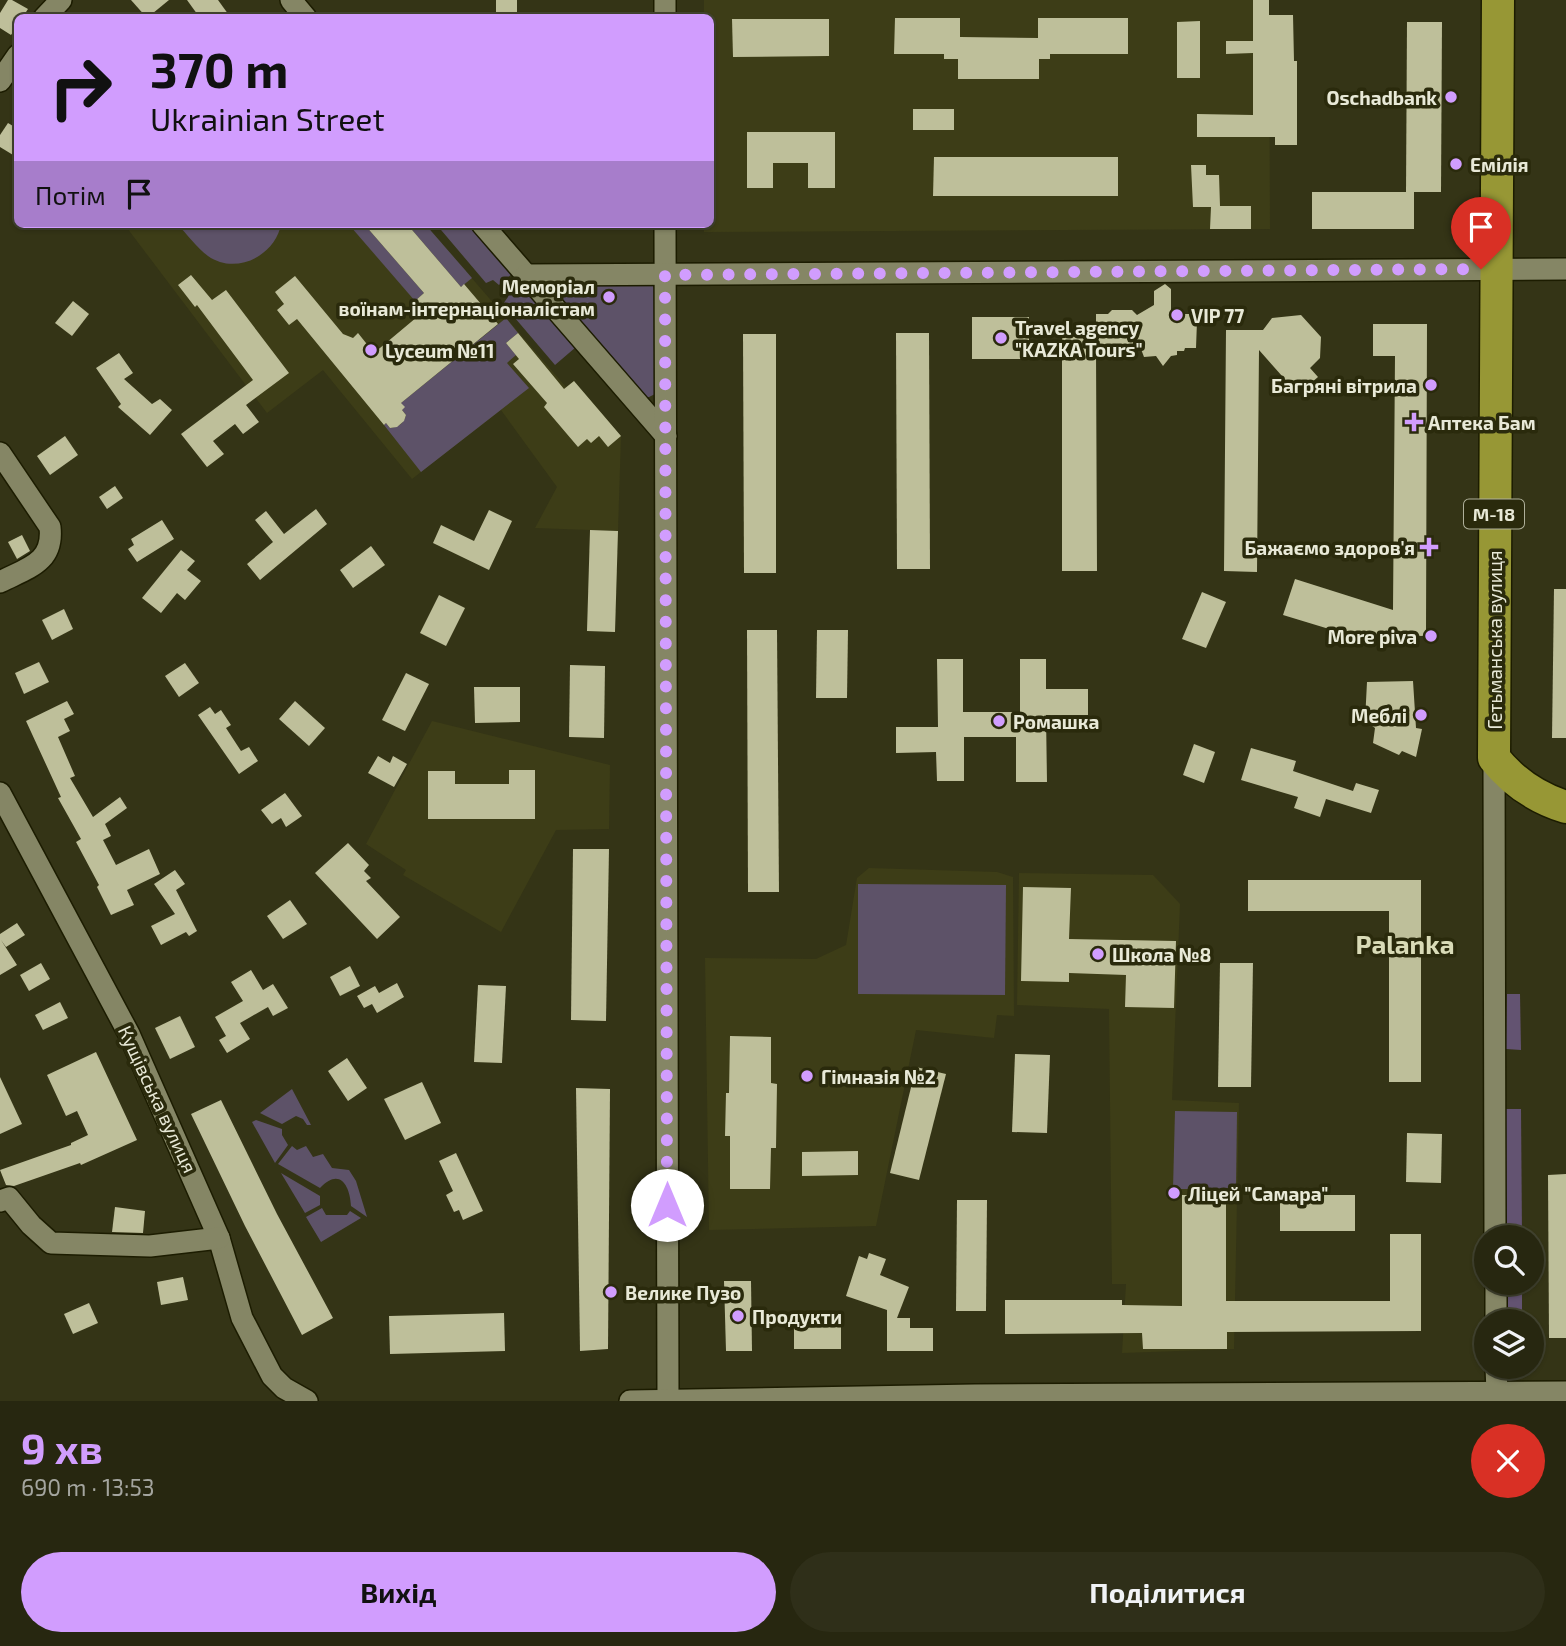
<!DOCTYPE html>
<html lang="uk">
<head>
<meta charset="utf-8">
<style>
	body { margin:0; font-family:"Exo 2",sans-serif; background:#2f2f19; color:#f1f3f6; height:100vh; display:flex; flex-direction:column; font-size:26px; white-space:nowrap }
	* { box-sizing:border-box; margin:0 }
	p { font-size:23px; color:#a4a59f }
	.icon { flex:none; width:38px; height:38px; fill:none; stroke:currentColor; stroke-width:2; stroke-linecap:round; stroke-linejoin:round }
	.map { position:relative; height:1401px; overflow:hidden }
	.panel { display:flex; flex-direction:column; background:#272710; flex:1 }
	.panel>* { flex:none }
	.hud { position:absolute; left:14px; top:14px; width:700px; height:214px; border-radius:10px; box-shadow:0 2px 5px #0004,0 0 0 2px #434430; background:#d19dfe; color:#111; overflow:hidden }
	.controls { position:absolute; left:1474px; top:1225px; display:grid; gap:14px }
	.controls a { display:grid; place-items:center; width:70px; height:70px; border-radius:50%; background:#272710; box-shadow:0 2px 5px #0004,0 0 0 2px #434430; font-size:35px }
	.pin { position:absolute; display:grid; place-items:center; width:60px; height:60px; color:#fff; margin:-72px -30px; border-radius:50% 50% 50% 0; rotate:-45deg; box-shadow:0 0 7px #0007 }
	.pin .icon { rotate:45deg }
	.me { position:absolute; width:77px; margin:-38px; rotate:0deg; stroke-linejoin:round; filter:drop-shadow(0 0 5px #0008) }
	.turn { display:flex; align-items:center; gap:24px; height:147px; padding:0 21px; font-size:32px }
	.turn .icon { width:91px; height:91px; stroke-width:2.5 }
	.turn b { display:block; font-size:49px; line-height:60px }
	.then { display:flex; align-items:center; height:66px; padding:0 21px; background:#0003; gap:14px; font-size:26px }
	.round { display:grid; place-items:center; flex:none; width:74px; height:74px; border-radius:37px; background:#2f2f19 }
	.head { display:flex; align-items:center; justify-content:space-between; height:119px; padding:0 21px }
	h1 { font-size:42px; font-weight:700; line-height:52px; color:#d19dfe }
	.cta { display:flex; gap:14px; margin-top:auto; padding:14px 21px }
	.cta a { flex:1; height:80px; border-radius:42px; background:#d19dfe; color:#111; font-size:28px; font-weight:700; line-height:80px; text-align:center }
	.cta a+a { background:#2f2f19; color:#f1f3f6 }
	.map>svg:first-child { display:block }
	.built { fill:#3d3d17 }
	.green { fill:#5d5268 }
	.forest { fill:#635371 }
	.building { fill:#bebf9a }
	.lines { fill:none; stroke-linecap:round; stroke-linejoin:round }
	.minor-casing { stroke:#1c1c00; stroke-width:24 }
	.highway-casing { stroke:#1c1c00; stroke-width:35 }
	.minor { stroke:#858665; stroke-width:21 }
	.highway { stroke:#979735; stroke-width:32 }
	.route { stroke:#d19dfe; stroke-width:12; stroke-dasharray:0 21.6 }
	.poi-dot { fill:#d19dfe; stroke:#2a2a0c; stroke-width:2.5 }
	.labels { text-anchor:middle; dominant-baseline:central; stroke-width:7; stroke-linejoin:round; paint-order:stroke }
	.shield { fill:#2a2a0c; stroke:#afb09a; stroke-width:2 }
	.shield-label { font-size:18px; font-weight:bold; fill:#e8e9d7 }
	.poi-label { font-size:19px; font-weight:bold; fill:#e8e9d7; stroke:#2a2a0c; text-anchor:start }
	.street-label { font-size:19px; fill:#e8e9d7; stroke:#2a2a0c }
	.district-label { font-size:26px; font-weight:bold; fill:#d9dbb7; stroke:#2a2a0c }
</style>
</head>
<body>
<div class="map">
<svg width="1566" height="1401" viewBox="0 0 1566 1401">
	<rect width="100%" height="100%" fill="#343416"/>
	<g class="built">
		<path d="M 704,0 L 1269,0 L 1270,229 L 704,232 L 704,224 L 710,224 L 710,18 L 704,18 Z"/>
		<path d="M 124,224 L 425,224 L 566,387 L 574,381 L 621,436 L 618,531 L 535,528 L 557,487 L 501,410 L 412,479 L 323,370 L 267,413 Z"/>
		<path d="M 432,721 L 610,765 L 609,829 L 556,830 L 501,932 L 403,875 L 406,870 L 366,844 Z"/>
		<path d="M 869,868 L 997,872 L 1013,877 L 1014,1016 L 997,1015 L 994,1038 L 916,1030 L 876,1226 L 709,1230 L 705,958 L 816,959 L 846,945 L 857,878 Z"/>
		<path d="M 1019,873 L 1153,875 L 1180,904 L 1172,1100 L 1239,1103 L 1234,1349 L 1122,1353 L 1126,1284 L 1112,1284 L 1109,1009 L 1017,1005 Z"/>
	</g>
	<g class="green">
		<path d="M 177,224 L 281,224 C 276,255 236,276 208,256 C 197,248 187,234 177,224 Z"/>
		<path d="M 355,224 L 364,224 L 424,293 L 415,301 L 351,227 Z"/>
		<path d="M 407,224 L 425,224 L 472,278 L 461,287 Z"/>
		<path d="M 436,224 L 472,224 L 513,273 L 499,285 L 493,280 L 486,283 Z"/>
		<path d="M 518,279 L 576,347 L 555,365 L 503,304 L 508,297 L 504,291 Z"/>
		<path d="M 649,281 L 657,291 L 655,394 L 649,397 L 643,397 L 551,294 L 555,283 Z"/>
		<path d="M 506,318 L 518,333 L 506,343 L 516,355 L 507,363 L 529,388 L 421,472 L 384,425 L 386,423 L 390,428 C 399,427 404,423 406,415 L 402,410 L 401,403 Z"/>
		<path d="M 858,884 L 1006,885 L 1005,995 L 858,994 Z"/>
		<path d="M 292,1089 L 311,1125 L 307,1125 L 303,1119 L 296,1116 L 282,1124 L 260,1113 Z"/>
		<path d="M 1175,1111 L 1237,1112 L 1236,1189 L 1173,1189 Z"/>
		<path d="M 256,1120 L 282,1129 L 282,1135 L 288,1145 L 275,1163 L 252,1122 Z"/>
		<path d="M 292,1146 L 297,1150 L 306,1146 L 313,1157 L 323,1154 L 332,1168 L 349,1170 L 356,1181 L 367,1217 L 351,1206 C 350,1186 340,1167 320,1188 L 278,1164 Z"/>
		<path d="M 281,1173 L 320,1196 L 320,1205 L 305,1213 Z"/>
		<path d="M 322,1208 L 326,1215 L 347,1215 L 350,1211 L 361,1218 L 321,1242 L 306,1217 Z"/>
	</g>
	<g class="forest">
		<path d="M 1507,994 L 1520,994 L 1521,1050 L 1506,1049 Z"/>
		<path d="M 1506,1109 L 1521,1109 L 1522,1237 L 1505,1237 Z"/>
		<rect x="1505" y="1283" width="17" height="38"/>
	</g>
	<g class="building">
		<path d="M 8,0 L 12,0 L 28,9 L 22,18 L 18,18 L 18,25 L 11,35 L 0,28 L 0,13 Z"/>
		<path d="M 131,0 L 169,0 L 147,18 Z"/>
		<path d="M 187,0 L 218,0 L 231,18 L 200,18 Z"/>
		<rect x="496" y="0" width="21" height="18"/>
		<path d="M 1253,0 L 1269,0 L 1269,15 L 1293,15 L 1294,61 L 1297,61 L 1297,145 L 1275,145 L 1275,137 L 1197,137 L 1197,114 L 1253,115 L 1253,53 L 1226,54 L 1226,41 L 1253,41 Z"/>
		<path d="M 895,18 L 960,18 L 960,37 L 1038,38 L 1038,18 L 1128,18 L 1128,54 L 1050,54 L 1050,59 L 1039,59 L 1039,79 L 958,79 L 958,59 L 944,59 L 944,54 L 894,54 Z"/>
		<path d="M 732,19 L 829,19 L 829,56 L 733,57 Z"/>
		<path d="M 1200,21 L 1200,78 L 1177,78 L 1177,22 Z"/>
		<path d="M 1407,22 L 1442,22 L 1441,192 L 1406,192 Z"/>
		<rect x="913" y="109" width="41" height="21"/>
		<path d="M 8,123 L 18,129 L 18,158 L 0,147 L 0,135 Z"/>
		<path d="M 747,132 L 835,132 L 835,188 L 808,188 L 808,163 L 773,163 L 773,188 L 747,188 Z"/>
		<path d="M 934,157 L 1118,157 L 1118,196 L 933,196 Z"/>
		<path d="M 1191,165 L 1206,165 L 1206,175 L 1219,175 L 1220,206 L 1251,206 L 1251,229 L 1210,229 L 1211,207 L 1193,207 Z"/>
		<rect x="1312" y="192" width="102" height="37"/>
		<path d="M 364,224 L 407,224 L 461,287 L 464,284 L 498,324 L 401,403 L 405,407 L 402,410 L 406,415 L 404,421 L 397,427 L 390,428 L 386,423 L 384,425 L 297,319 L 289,325 L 277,310 L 284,304 L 275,292 L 295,276 L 343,334 L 353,338 L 358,333 L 374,353 L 423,312 L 415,301 L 424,293 Z"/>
		<path d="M 191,275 L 212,300 L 226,290 L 289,373 L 246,405 L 259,422 L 243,434 L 235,424 L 213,441 L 224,454 L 207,467 L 181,434 L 253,380 L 197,305 L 195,307 L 178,285 Z"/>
		<path d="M 1165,284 L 1171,289 L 1171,314 L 1189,314 L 1190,318 L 1197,321 L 1196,348 L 1185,348 L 1184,351 L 1177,351 L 1177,355 L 1171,356 L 1163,366 L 1156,356 L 1144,357 L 1141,349 L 1096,349 L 1097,571 L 1062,571 L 1062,334 L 1096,334 L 1096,314 L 1108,314 L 1112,310 L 1132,310 L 1137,315 L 1154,305 L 1154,291 Z"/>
		<path d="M 73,301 L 89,314 L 72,336 L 55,323 Z"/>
		<path d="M 1301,315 L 1321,337 L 1320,358 L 1310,368 L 1318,377 L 1298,394 L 1259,350 L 1257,572 L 1224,571 L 1226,330 L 1263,330 L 1272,318 Z"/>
		<rect x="972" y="317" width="57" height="42"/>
		<path d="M 1373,324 L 1427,324 L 1426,636 L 1363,635 L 1362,639 L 1283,615 L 1295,579 L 1393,610 L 1395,356 L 1373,356 Z"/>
		<path d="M 518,333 L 564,389 L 574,381 L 621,436 L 608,447 L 599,436 L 591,443 L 587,439 L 578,447 L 544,407 L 547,403 L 513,364 L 519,359 L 506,343 Z"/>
		<path d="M 896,333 L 929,333 L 930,569 L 897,569 Z"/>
		<path d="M 743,334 L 776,334 L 776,573 L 744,573 Z"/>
		<path d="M 119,353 L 133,373 L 124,379 L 152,404 L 160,399 L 172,410 L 150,435 L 118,407 L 121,404 L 96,368 Z"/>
		<path d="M 65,436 L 78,455 L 50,475 L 37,456 Z"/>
		<path d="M 115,486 L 123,498 L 107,509 L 99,497 Z"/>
		<path d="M 316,509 L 327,524 L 260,580 L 247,564 L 273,542 L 255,520 L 266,511 L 284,534 Z"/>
		<path d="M 489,510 L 512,521 L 489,570 L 433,543 L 441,525 L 474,541 Z"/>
		<path d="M 162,520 L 174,539 L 137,562 L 128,549 L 134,545 L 131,539 Z"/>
		<path d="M 590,530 L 618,531 L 615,632 L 587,631 Z"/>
		<path d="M 22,535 L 30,551 L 17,559 L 8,542 Z"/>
		<path d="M 371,546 L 385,565 L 353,588 L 340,570 Z"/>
		<path d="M 181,550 L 195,561 L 187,570 L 201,581 L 185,600 L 177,593 L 161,613 L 142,598 Z"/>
		<path d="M 1554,589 L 1566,589 L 1566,738 L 1552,738 Z"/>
		<path d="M 1202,592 L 1226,602 L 1206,648 L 1182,639 Z"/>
		<path d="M 439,595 L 465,608 L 446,646 L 420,633 Z"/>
		<path d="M 64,609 L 73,629 L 52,640 L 42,620 Z"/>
		<path d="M 747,630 L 777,630 L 779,892 L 748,892 Z"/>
		<path d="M 817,630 L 848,630 L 847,698 L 816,698 Z"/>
		<path d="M 937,659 L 963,659 L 963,712 L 1020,712 L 1020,659 L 1046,659 L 1046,689 L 1088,689 L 1088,715 L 1046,715 L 1047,782 L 1016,782 L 1016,737 L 964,737 L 964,781 L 937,781 L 936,752 L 896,753 L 896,727 L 938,727 Z"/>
		<path d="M 39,662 L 49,682 L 24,694 L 15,673 Z"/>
		<path d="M 185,663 L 199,683 L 179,697 L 165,676 Z"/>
		<path d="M 570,665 L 605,666 L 604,738 L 569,737 Z"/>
		<path d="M 406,673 L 429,684 L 405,731 L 382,720 Z"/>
		<path d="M 1413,681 L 1416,728 L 1422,729 L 1416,757 L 1402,751 L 1399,755 L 1373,743 L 1375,728 L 1365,721 L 1367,682 Z"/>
		<path d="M 474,687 L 520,687 L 520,722 L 475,723 Z"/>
		<path d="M 67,701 L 74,714 L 64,719 L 70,731 L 58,737 L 75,776 L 70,778 L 93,817 L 120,797 L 127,808 L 105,824 L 111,836 L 103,840 L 116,865 L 149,849 L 160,874 L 127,890 L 134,905 L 111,915 L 97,887 L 99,885 L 76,842 L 81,839 L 58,798 L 61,797 L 26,721 Z"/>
		<path d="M 295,701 L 325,728 L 309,746 L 279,719 Z"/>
		<path d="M 210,707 L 215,714 L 221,710 L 231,725 L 226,728 L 241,751 L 249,747 L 258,761 L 239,774 L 198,715 Z"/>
		<path d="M 1194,744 L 1215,752 L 1204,783 L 1183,775 Z"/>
		<path d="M 1251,748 L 1296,761 L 1293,771 L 1353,791 L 1356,783 L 1379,790 L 1371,813 L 1326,799 L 1320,817 L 1294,808 L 1298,797 L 1241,780 Z"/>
		<path d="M 378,756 L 390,763 L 393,756 L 407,764 L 394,787 L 368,773 Z"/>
		<path d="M 509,770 L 535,770 L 535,819 L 428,819 L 428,771 L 455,771 L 455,784 L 509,784 Z"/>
		<path d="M 285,793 L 302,816 L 286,827 L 281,818 L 272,824 L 261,810 Z"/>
		<path d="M 348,843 L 369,865 L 364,871 L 371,878 L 366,881 L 400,917 L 377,939 L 315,873 Z"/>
		<path d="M 573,849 L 609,849 L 606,1021 L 571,1020 Z"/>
		<path d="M 175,870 L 185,884 L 176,890 L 197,931 L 189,936 L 186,932 L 161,945 L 151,926 L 175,914 L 154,884 Z"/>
		<path d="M 1248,880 L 1421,880 L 1421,1082 L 1389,1082 L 1389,911 L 1248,911 Z"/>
		<path d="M 1023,887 L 1071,888 L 1069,939 L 1176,941 L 1174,1008 L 1125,1007 L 1126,975 L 1069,973 L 1069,982 L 1021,981 Z"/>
		<path d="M 290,900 L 307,924 L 283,939 L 267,916 Z"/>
		<path d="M 17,923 L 25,935 L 6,947 L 1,940 L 17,965 L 0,975 L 0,934 Z"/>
		<path d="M 41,963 L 50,979 L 29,991 L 20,975 Z"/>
		<path d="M 1220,963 L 1253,963 L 1251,1087 L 1218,1087 Z"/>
		<path d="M 350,966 L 360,986 L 340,996 L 330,977 Z"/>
		<path d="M 251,970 L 263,990 L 273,984 L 288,1008 L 273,1016 L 268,1007 L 240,1023 L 250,1039 L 227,1053 L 219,1040 L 226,1036 L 215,1017 L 243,1001 L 231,982 Z"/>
		<path d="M 397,983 L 404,997 L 377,1013 L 372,1004 L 364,1008 L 357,996 L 375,986 L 379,993 Z"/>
		<path d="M 478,985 L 506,986 L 502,1063 L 474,1062 Z"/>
		<path d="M 60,1002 L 68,1018 L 43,1030 L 35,1015 Z"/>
		<path d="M 180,1016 L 195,1047 L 170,1059 L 155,1028 Z"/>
		<path d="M 730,1036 L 771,1037 L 771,1083 L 777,1084 L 776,1148 L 771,1148 L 770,1189 L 730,1189 L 730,1136 L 725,1136 L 726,1093 L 729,1093 Z"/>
		<path d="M 96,1052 L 137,1140 L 81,1165 L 80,1163 L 14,1186 L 6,1185 L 0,1170 L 71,1145 L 71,1143 L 88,1135 L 77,1111 L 66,1116 L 47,1075 Z"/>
		<path d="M 1015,1054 L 1050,1055 L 1047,1133 L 1012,1132 Z"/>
		<path d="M 347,1058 L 367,1088 L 348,1101 L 328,1071 Z"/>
		<path d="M 916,1067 L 946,1074 L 919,1180 L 890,1173 Z"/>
		<path d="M 0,1077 L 22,1124 L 0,1134 Z"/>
		<path d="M 422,1082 L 441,1123 L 405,1140 L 384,1099 Z"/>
		<path d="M 576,1088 L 610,1089 L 608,1349 L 580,1351 Z"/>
		<path d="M 221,1100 L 277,1214 L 333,1318 L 302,1335 L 245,1226 L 191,1114 Z"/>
		<path d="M 1407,1133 L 1442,1134 L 1441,1183 L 1406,1182 Z"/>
		<path d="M 858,1151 L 858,1175 L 802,1176 L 802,1152 Z"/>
		<path d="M 456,1153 L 483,1211 L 463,1220 L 459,1210 L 454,1212 L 446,1195 L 453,1191 L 439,1161 Z"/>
		<path d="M 1566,1174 L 1566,1338 L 1549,1338 L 1548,1175 Z"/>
		<path d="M 1182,1195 L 1226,1195 L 1226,1301 L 1390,1301 L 1390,1234 L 1421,1234 L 1421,1331 L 1227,1332 L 1227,1349 L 1143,1349 L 1142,1333 L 1005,1334 L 1005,1300 L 1122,1300 L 1122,1305 L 1182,1306 Z"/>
		<rect x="1280" y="1195" width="75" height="36"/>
		<path d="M 957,1200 L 987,1200 L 986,1311 L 956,1311 Z"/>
		<path d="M 115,1207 L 145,1211 L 143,1233 L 112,1232 Z"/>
		<path d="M 869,1253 L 886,1259 L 880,1275 L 909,1287 L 897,1318 L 910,1318 L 910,1328 L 933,1328 L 933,1351 L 887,1351 L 887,1310 L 846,1296 L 859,1256 L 867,1259 Z"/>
		<path d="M 183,1277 L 188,1300 L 161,1305 L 157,1282 Z"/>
		<path d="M 724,1281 L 751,1281 L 752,1351 L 726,1351 Z"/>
		<path d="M 89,1303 L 98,1323 L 73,1334 L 64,1314 Z"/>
		<path d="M 504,1313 L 505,1351 L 390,1354 L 389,1316 Z"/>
		<path d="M 841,1327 L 841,1349 L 794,1349 L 794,1328 Z"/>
	</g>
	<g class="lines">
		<g class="minor-casing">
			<g id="minor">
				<path d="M 291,0 L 306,18"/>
				<path d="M 665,0 L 665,18"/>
				<path d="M 44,18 L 61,0"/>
				<path d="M 0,81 L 18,55"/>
				<path d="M 482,224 L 666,436"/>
				<path d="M 665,224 L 668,1399"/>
				<path d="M 526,275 L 1566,269"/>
				<path d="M 0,453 L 50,527 C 54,563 27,568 0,582"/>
				<path d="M 1494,758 L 1495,1237"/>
				<path d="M 0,793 L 129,1034 L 219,1238 L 242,1318 L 272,1376 L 284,1388 L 307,1401"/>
				<path d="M 0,1201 L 9,1198 L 31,1225 L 51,1243 L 150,1246 L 219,1238"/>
				<path d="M 1496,1283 L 1496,1321"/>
				<path d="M 1496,1367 L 1497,1392"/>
				<path d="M 630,1401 L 975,1395 L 1566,1392"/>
			</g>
		</g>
		<g class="highway-casing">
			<path id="highway" d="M 1498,0 L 1494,758 C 1513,782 1537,798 1566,807"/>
		</g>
		<use href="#minor" class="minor"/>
		<use href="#highway" class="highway"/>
	</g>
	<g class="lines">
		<path class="route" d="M 667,1205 L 665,275 L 1481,269"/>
	</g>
	<g class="poi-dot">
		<circle cx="1451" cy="97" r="7"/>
		<circle cx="1456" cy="164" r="7"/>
		<circle cx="609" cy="297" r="7"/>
		<circle cx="1177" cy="315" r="7"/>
		<circle cx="1001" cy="338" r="7"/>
		<circle cx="371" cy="350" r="7"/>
		<circle cx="1431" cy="385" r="7"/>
		<path d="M1410.5 411.5h7v7h7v7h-7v7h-7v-7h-7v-7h7z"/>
		<path d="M1425.5 536.5h7v7h7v7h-7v7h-7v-7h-7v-7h7z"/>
		<circle cx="1431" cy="636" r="7"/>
		<circle cx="1421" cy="715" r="7"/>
		<circle cx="999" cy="721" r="7"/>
		<circle cx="1098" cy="954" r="7"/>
		<circle cx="807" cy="1076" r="7"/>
		<circle cx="1174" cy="1193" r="7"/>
		<circle cx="611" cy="1292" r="7"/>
		<circle cx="738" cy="1316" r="7"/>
	</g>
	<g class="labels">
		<rect class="shield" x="1464" y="499.5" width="60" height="29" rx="5"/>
		<g class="shield-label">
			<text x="1494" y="514">М-18</text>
		</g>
		<g class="poi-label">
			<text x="1437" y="97" text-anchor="end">Oschadbank</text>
			<text x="1470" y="164">Емілія</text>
			<text x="595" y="286" text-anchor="end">Меморіал<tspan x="595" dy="22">воїнам-інтернаціоналістам</tspan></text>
			<text x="1191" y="315">VIP 77</text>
			<text x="1015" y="327">Travel agency<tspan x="1015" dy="22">"KAZKA Tours"</tspan></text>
			<text x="385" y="350">Lyceum №11</text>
			<text x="1417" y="385" text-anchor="end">Багряні вітрила</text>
			<text x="1428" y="422">Аптека Бам</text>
			<text x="1415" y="547" text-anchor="end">Бажаємо здоров'я</text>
			<text x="1417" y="636" text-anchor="end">More piva</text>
			<text x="1407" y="715" text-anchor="end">Меблі</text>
			<text x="1013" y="721">Ромашка</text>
			<text x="1112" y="954">Школа №8</text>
			<text x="821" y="1076">Гімназія №2</text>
			<text x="1188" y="1193">Ліцей "Самара"</text>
			<text x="625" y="1292">Велике Пузо</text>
			<text x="752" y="1316">Продукти</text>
		</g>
		<g class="street-label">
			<text transform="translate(1494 640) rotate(-90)">Гетьманська вулиця</text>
			<text transform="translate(158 1099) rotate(65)">Кущівська вулиця</text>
		</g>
		<g class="district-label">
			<text x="1405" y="943">Palanka</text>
		</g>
	</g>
</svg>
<div class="controls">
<a><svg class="icon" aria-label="search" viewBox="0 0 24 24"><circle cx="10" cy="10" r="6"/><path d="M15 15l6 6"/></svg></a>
<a><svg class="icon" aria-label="layers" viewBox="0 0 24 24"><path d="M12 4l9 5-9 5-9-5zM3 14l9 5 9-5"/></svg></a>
</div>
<div class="pin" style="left:1481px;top:269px;background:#d93025"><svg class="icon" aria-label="arrive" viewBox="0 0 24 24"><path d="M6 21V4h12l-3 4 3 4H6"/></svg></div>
<svg class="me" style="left:667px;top:1205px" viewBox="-20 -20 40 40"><circle r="19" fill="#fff"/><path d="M0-13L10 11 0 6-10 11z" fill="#d19dfe"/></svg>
<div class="hud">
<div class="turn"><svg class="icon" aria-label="right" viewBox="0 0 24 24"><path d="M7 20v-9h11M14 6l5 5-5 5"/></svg><div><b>370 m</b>Ukrainian Street</div></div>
<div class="then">Потім<svg class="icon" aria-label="arrive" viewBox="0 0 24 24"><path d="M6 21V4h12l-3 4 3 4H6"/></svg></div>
</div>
</div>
<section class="panel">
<div class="head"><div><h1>9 хв</h1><p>690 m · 13:53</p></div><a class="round" style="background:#d93025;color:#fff"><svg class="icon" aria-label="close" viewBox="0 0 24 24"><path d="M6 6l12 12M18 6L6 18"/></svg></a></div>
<div class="cta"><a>Вихід</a><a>Поділитися</a></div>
</section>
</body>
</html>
